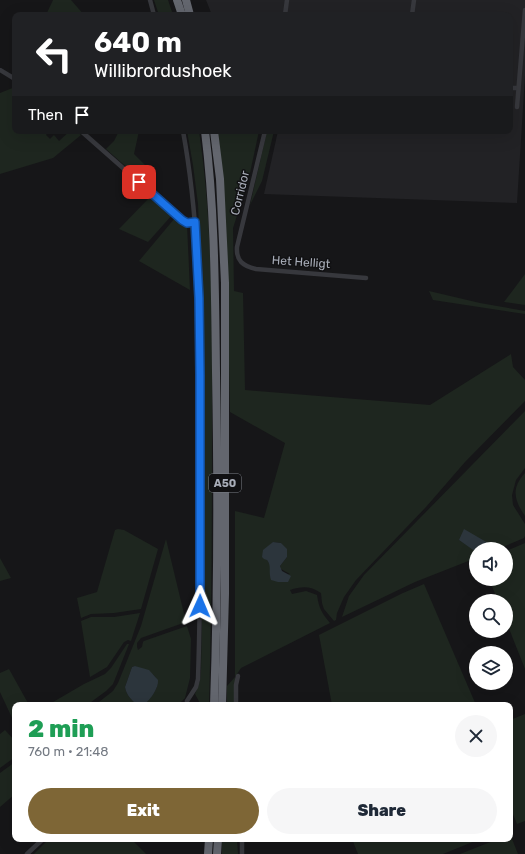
<!DOCTYPE html>
<html lang="en">
<head>
<meta charset="utf-8">
<style>
	body { margin:0; font-family:Rubik,sans-serif; background:#f6f6f7; color:#1f2937; height:100vh; display:flex; flex-direction:column; font-size:15px; white-space:nowrap }
	* { box-sizing:border-box; margin:0 }
	p { font-size:13px; color:#747a83 }
	.icon { flex:none; width:22px; height:22px; fill:none; stroke:currentColor; stroke-width:2; stroke-linecap:round; stroke-linejoin:round }
	.map { position:relative; flex:1; overflow:hidden }
	.sheet { position:absolute; left:12px; top:702px; width:501px; height:140px; display:flex; flex-direction:column; background:#fff; border-radius:8px; box-shadow:0 4px 16px #0002 }
	.sheet>* { flex:none }
	.banner { position:absolute; left:12px; top:12px; width:501px; height:122px; border-radius:8px; box-shadow:0 4px 16px #0002; background:#202124; color:#fff; overflow:hidden }
	.buttons { position:absolute; left:469px; top:542px; display:grid; gap:8px }
	.buttons a { display:grid; place-items:center; width:44px; height:44px; border-radius:50%; background:#fff; box-shadow:0 4px 16px #0002; font-size:20px }
	.pin { position:absolute; display:grid; place-items:center; width:34px; height:34px; color:#fff; margin:-17px; border-radius:8px; box-shadow:0 2px 6px #0006 }
	.me { position:absolute; width:44px; margin:-22px; rotate:1deg; stroke-linejoin:round; filter:drop-shadow(0 0 3px #0008) }
	.turn { display:flex; align-items:center; gap:14px; height:84px; padding:0 16px; font-size:18px }
	.turn .icon { width:52px; height:52px; stroke-width:2.5 }
	.turn b { display:block; font-size:28px; line-height:34px }
	.then { display:flex; align-items:center; height:38px; padding:0 16px; background:#0003; gap:8px; font-size:15px }
	.round { display:grid; place-items:center; flex:none; width:42px; height:42px; border-radius:21px; background:#f6f6f7 }
	.headline { display:flex; align-items:center; justify-content:space-between; height:68px; padding:0 16px }
	h1 { font-size:24px; font-weight:800; line-height:30px; color:#1e9e55 }
	.button { display:flex; gap:8px; margin-top:auto; padding:8px 16px }
	.button a { flex:1; height:46px; border-radius:24px; background:#7e6636; color:#fff; font-size:16px; font-weight:800; line-height:46px; text-align:center }
	.button a+a { background:#f6f6f7; color:#1f2937 }
	.map>svg:first-child { display:block }
	.built { fill:#222225 }
	.green { fill:#1e261f; fill-rule:evenodd }
	.water { fill:#2c353c }
	.lines { fill:none; stroke-linecap:round; stroke-linejoin:round }
	.minor { stroke:#37383d; stroke-width:4.5 }
	.motorway { stroke:#63666e; stroke-width:8 }
	.route-casing { stroke:#114b97; stroke-width:10 }
	.route { stroke:#1a73e8; stroke-width:7 }
	.labels { text-anchor:middle; dominant-baseline:central; stroke-width:3; stroke-linejoin:round; paint-order:stroke }
	.shield { fill:#111113; stroke:#7b7e86; stroke-width:1 }
	.shield-label { font-size:11px; font-weight:bold; fill:#a8adb8 }
	.street-label { font-size:12px; fill:#a8adb8; stroke:#111113 }
</style>
</head>
<body>
<div class="map">
<svg width="525" height="854" viewBox="0 0 525 854">
	<rect width="100%" height="100%" fill="#161618"/>
	<path class="built" d="M 206,0 L 525,0 L 525,76 L 517,203 L 264,194 L 278,131 L 510,131 L 510,15 L 212,15 Z"/>
	<g class="green">
		<path d="M 53,0 L 71,0 L 84,15 L 46,15 Z"/>
		<path d="M 154,0 L 168,0 L 173,15 L 159,15 Z"/>
		<path d="M 15,87 L 15,131 L 49,131 L 46,135 L 50,139 L 54,135 L 59,141 L 70,131 L 76,131 L 81,135 L 53,158 L 0,174 L 0,93 Z"/>
		<path d="M 119,131 L 139,131 L 134,154 L 145,165 L 139,178 L 106,149 L 114,141 Z"/>
		<path d="M 187,131 L 199,131 C 212,219 212,308 212,397 C 212,499 212,602 209,705 L 201,705 L 195,694 L 200,681 L 201,670 L 204,505 L 203,334 L 198,204 L 193,165 Z"/>
		<path d="M 218,131 L 259,131 L 248,182 L 233,228 L 234,291 L 243,293 L 245,390 L 430,405 L 511,354 L 513,367 L 525,380 L 525,401 L 465,462 L 426,507 L 356,580 L 344,597 L 337,613 L 336,620 L 334,621 L 324,609 L 322,603 L 321,593 C 311,586 302,586 290,590 L 292,594 L 306,591 L 317,595 C 319,609 322,613 330,623 L 241,668 L 235,677 L 236,685 L 235,705 L 227,705 L 227,686 L 235,677 L 235,511 L 264,518 L 285,443 L 230,412 L 226,221 ZM 273,542 L 281,543 L 287,557 L 280,566 L 281,569 L 290,574 L 270,577 L 271,565 L 267,560 L 267,548 Z"/>
		<path d="M 267,131 L 274,131 L 262,181 L 250,205 Z"/>
		<path d="M 150,197 L 172,215 L 148,242 L 119,229 Z"/>
		<path d="M 175,218 L 180,223 L 187,225 L 190,290 L 139,261 Z"/>
		<path d="M 525,274 L 525,305 L 504,302 Z"/>
		<path d="M 429,291 L 480,303 L 525,311 L 525,314 L 433,300 Z"/>
		<path d="M 525,411 L 525,468 L 516,480 L 512,495 L 513,505 L 525,524 L 525,536 L 524,538 L 498,549 L 480,549 L 488,544 L 459,540 L 476,551 L 476,558 L 415,582 L 342,617 L 349,596 L 364,575 Z"/>
		<path d="M 525,473 L 525,516 C 514,500 511,488 525,473 Z"/>
		<path d="M 118,529 L 124,530 L 158,549 L 141,609 L 114,613 L 91,614 L 81,618 L 77,598 L 97,592 L 115,530 Z"/>
		<path d="M 166,539 L 186,622 L 141,638 L 137,643 L 137,647 L 138,650 L 142,647 L 143,642 L 144,641 L 187,626 L 191,639 L 190,678 L 185,698 L 178,705 L 144,705 C 148,701 151,697 154,693 C 165,675 148,672 135,666 L 132,667 L 125,687 C 126,695 132,700 138,705 L 102,705 L 99,702 L 113,691 L 118,683 L 141,626 Z"/>
		<path d="M 525,543 L 525,669 L 506,621 L 506,601 L 498,601 L 489,579 L 506,579 L 506,551 Z"/>
		<path d="M 0,558 L 11,578 L 0,581 Z"/>
		<path d="M 424,584 L 476,705 L 332,705 L 319,635 L 403,593 Z"/>
		<path d="M 140,613 L 131,641 L 128,640 L 124,642 L 107,667 L 90,677 L 81,621 L 91,617 L 114,617 Z"/>
		<path d="M 127,644 L 129,644 L 113,684 L 106,691 L 87,705 L 48,705 L 84,684 L 105,674 L 111,668 Z"/>
		<path d="M 9,669 L 29,705 L 15,705 L 15,720 L 13,720 L 0,692 L 0,673 Z"/>
		<path d="M 525,714 L 525,821 L 517,824 L 510,807 L 510,720 Z"/>
		<path d="M 5,730 L 15,741 L 15,757 L 0,768 L 0,734 Z"/>
		<path d="M 15,762 L 15,794 L 0,807 L 0,773 Z"/>
		<path d="M 510,834 L 518,854 L 460,854 L 498,839 L 510,839 Z"/>
		<path d="M 49,839 L 131,839 L 146,854 L 34,854 Z"/>
		<path d="M 222,839 L 237,839 L 238,854 L 222,854 Z"/>
		<path d="M 352,839 L 480,839 L 443,854 L 358,854 Z"/>
	</g>
	<g class="water">
		<path d="M 464,529 L 488,543 L 480,549 L 476,549 L 476,552 L 459,540 Z"/>
		<path d="M 273,542 L 281,543 L 287,549 L 287,557 L 280,566 L 282,571 L 291,576 L 288,582 L 278,582 L 271,580 C 268,572 272,566 267,560 L 264,559 L 262,557 L 263,550 Z"/>
		<path d="M 135,666 L 149,670 L 158,680 C 159,688 150,700 144,705 L 137,705 C 132,700 126,695 125,687 L 132,667 Z"/>
	</g>
	<g class="lines">
		<g class="minor">
			<path d="M 150,0 L 154,15"/>
			<path d="M 285,15 L 287,0"/>
			<path d="M 412,15 L 414,0"/>
			<path d="M 0,70 L 15,79"/>
			<path d="M 510,88 L 518,88"/>
			<path d="M 517,107 L 525,10"/>
			<path d="M 81,131 L 182,220 L 187,223 L 195,222"/>
			<path d="M 183,131 C 200,224 200,319 201,414 C 201,502 201,591 198,679 L 196,687 L 187,701"/>
			<path d="M 265,131 L 237,247 C 236,261 243,266 256,269 L 366,278"/>
			<path d="M 236,705 L 236,685 L 238,676"/>
			<path d="M 242,839 L 242,854"/>
			<path d="M 27,854 L 43,839"/>
		</g>
		<g class="motorway">
			<path d="M 177,0 L 182,15"/>
			<path d="M 186,0 L 190,15"/>
			<path d="M 205,131 C 215,211 215,292 216,372 C 218,483 218,594 214,705"/>
			<path d="M 214,131 L 220,179 L 225,283 L 225,594 L 222,705"/>
			<path d="M 208,854 L 209,839"/>
			<path d="M 217,854 L 218,839"/>
		</g>
	</g>
	<g class="lines">
		<g class="route-casing">
			<path id="route" d="M 139,182 L 182,220 L 187,223 L 195,222 L 199,298 L 200,375 L 200,606"/>
		</g>
		<use href="#route" class="route"/>
	</g>
	<g class="labels">
		<rect class="shield" x="209" y="474" width="32" height="18" rx="3"/>
		<g class="shield-label">
			<text x="225" y="483">A50</text>
		</g>
		<g class="street-label">
			<text transform="translate(240 193) rotate(-76)">Corridor</text>
			<text transform="translate(301 262) rotate(4)">Het Helligt</text>
		</g>
	</g>
</svg>
<div class="buttons">
<a><svg class="icon" aria-label="sound" viewBox="0 0 24 24"><path d="M4 9h4l5-4v14l-5-4H4zM17 9q2 3 0 6"/></svg></a>
<a><svg class="icon" aria-label="search" viewBox="0 0 24 24"><circle cx="10" cy="10" r="6"/><path d="M15 15l6 6"/></svg></a>
<a><svg class="icon" aria-label="layers" viewBox="0 0 24 24"><path d="M12 4l9 5-9 5-9-5zM3 14l9 5 9-5"/></svg></a>
</div>
<div class="pin" style="left:139px;top:182px;background:#d93025"><svg class="icon" aria-label="arrive" viewBox="0 0 24 24"><path d="M6 21V4h12l-3 4 3 4H6"/></svg></div>
<svg class="me" style="left:200px;top:606px" viewBox="-20 -20 40 40"><path d="M0-17L14 15 0 8-14 15z" fill="#1a73e8" stroke="#fff" stroke-width="4"/></svg>
<div class="banner">
<div class="turn"><svg class="icon" aria-label="left" viewBox="0 0 24 24"><path d="M17 20v-9H6M10 6l-5 5 5 5"/></svg><div><b>640 m</b>Willibrordushoek</div></div>
<div class="then">Then<svg class="icon" aria-label="arrive" viewBox="0 0 24 24"><path d="M6 21V4h12l-3 4 3 4H6"/></svg></div>
</div>
<section class="sheet">
<div class="headline"><div><h1>2 min</h1><p>760 m · 21:48</p></div><a class="round"><svg class="icon" aria-label="close" viewBox="0 0 24 24"><path d="M6 6l12 12M18 6L6 18"/></svg></a></div>
<div class="button"><a>Exit</a><a>Share</a></div>
</section>
</div>
</body>
</html>
